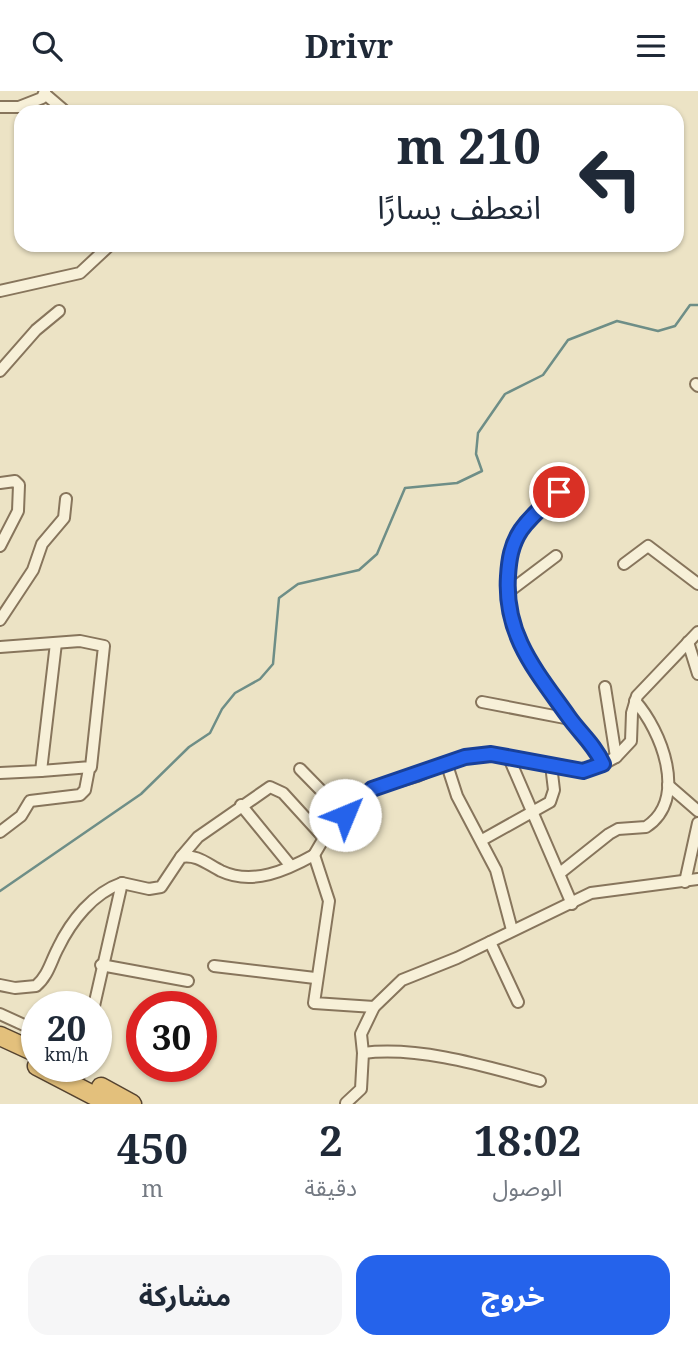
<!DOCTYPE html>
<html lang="ar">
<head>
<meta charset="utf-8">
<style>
	body { margin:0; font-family:"Noto Serif","Noto Sans Arabic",serif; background:#f6f6f7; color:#1f2937; direction:rtl; height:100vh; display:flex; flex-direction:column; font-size:26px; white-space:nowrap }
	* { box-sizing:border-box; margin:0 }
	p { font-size:23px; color:#747a83 }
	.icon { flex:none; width:38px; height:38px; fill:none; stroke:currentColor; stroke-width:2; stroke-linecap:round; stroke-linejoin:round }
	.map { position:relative; height:1013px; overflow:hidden; direction:ltr }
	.sheet { display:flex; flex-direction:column; background:#fff; flex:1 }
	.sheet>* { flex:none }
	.banner { position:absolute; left:14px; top:14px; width:670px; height:147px; border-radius:21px; box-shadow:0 2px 5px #0004; direction:rtl; background:#fff; color:#1f2937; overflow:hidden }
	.speed { position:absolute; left:21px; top:900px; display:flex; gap:14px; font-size:35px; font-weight:700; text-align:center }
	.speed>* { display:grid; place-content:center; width:91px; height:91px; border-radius:50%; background:#fff; box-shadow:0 2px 5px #0004; line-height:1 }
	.speed small { font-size:18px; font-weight:400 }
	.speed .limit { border:10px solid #d22; background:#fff; color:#111 }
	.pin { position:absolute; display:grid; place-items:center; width:60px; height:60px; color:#fff; margin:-30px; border:4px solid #fff; border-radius:50%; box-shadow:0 2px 7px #0007 }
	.me { position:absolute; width:77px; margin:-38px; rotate:45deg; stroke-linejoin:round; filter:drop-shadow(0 0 5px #0008) }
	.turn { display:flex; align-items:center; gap:24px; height:147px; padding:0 28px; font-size:32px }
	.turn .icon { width:91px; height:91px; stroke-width:2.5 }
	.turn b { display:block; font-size:49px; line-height:60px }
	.eta { display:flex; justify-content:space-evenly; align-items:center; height:119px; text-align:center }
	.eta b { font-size:42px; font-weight:700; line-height:49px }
	.action { display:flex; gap:14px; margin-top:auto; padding:14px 28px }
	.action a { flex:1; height:80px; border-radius:21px; background:#2563eb; color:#fff; font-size:28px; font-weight:700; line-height:80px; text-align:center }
	.action a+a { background:#f6f6f7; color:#1f2937 }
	header { display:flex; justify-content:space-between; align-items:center; height:91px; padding:0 28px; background:#fff; font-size:32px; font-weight:700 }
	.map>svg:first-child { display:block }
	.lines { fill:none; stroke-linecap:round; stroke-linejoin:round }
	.stream { stroke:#6e8e87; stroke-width:2.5 }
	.minor-casing { stroke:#87755c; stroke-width:14 }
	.trunk-casing { stroke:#554330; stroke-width:21 }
	.minor { stroke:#f7f0d8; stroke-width:10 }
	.trunk { stroke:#e3c07c; stroke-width:18 }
	.route-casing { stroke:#184099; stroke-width:18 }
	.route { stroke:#2563eb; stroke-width:12 }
</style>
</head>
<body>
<header><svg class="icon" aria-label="menu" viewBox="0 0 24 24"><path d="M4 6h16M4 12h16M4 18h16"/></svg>Drivr<svg class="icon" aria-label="search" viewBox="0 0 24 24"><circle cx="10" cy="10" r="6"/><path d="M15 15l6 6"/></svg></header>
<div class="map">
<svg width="698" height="1013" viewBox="0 0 698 1013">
	<rect width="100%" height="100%" fill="#ece3c5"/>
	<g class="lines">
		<path class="stream" d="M 0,800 L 141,703 L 189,656 L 210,642 L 222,618 L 235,602 L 260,588 L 273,573 L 279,507 L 298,493 L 359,479 L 377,463 L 405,397 L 457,392 L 482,380 L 476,363 L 478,342 L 505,303 L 543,284 L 568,249 L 617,230 L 658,240 L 675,235 L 690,214 L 698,214"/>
		<g class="minor-casing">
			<g id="minor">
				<path d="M 45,3 L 66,21"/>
				<path d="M 0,16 L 19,16 L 42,7 L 45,0"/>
				<path d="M 0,200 L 80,182 L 110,154"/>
				<path d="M 0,280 L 36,239 L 59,220"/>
				<path d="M 696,293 L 698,295"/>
				<path d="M 0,392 L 15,390 L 19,394 L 18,420 L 0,455"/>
				<path d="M 624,473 L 648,455 L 698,493"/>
				<path d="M 507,502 L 556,465"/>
				<path d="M 0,529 L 33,479 L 42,453 L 64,427 L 66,408"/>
				<path d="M 688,551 L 698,583"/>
				<path d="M 0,556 L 80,550 L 104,555 L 91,676 L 41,680"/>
				<path d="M 605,596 L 616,666"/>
				<path d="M 482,611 L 570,628"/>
				<path d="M 509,667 L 572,813"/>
				<path d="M 446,671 L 457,705 L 496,779 L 512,839"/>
				<path d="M 603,673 L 616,666 L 631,650 L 632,622 L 637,605 L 698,541"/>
				<path d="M 300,678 L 345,724"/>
				<path d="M 0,682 L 41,680 L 56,552"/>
				<path d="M 668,694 L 698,720"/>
				<path d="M 241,714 L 290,774"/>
				<path d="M 0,741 L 21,725 L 30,710 L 80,704 L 85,699 L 89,678"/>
				<path d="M 482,749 L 550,711 L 554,699 L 551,674"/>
				<path d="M 314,764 L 324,747 L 372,698 L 417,685 L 453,669 L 491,663 L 583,680 L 603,673 C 595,654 579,641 568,625 C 536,580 504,544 508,485 C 509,468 511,453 521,439 C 531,424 546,413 559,401"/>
				<path d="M 181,766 L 198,746 L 270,696 L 283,702 L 324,747"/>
				<path d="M 560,782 L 609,743 L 618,738 L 646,736 C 689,708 661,639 635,610"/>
				<path d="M 685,791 L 698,732"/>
				<path d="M 490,851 L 518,911"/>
				<path d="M 101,874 L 188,890"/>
				<path d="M 214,875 L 315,887"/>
				<path d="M 0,894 L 15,897 L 36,895 C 48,885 51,870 58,857 C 71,830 93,802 122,792 L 149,798 L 161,796 L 181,766 C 197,763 207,773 221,780 C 253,795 287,779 314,764 L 329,810 L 314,912 L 374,916"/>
				<path d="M 94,915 L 122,792"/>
				<path d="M 0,923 L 37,940"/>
				<path d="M 363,962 C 420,955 485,975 540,990"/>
				<path d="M 80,983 L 82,975"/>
				<path d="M 346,1012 L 361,998 L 363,962 L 361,943 L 374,916 L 402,889 L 457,867 L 591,802 L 698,788"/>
			</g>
		</g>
		<g class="trunk-casing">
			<g id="trunk">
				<path d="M 0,945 L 37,962"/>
				<path d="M 37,975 L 110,1013"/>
				<path d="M 101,996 L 132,1013"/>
			</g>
		</g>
		<use href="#minor" class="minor"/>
		<use href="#trunk" class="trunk"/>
	</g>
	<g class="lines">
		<g class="route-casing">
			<path id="route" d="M 345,724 L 372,698 L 465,666 L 491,663 L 583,680 L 603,673 C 595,654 579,641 568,625 C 536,580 504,544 508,485 C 509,469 511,454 521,439 C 531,425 545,413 559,401"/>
		</g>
		<use href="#route" class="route"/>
	</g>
</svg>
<div class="speed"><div>20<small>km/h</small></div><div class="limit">30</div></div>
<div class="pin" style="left:559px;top:401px;background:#d93025"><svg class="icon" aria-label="arrive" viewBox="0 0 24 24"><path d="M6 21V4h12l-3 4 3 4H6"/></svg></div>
<svg class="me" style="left:345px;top:724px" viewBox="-20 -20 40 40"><circle r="19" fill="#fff"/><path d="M0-13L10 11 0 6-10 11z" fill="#2563eb"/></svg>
<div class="banner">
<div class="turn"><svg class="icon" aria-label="left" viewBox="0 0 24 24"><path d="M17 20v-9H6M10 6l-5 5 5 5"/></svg><div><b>210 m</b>انعطف يسارًا</div></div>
</div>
</div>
<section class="sheet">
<div class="eta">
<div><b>18:02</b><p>الوصول</p></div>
<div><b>2</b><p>دقيقة</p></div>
<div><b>450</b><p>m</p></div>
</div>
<div class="action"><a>خروج</a><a>مشاركة</a></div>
</section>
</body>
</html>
